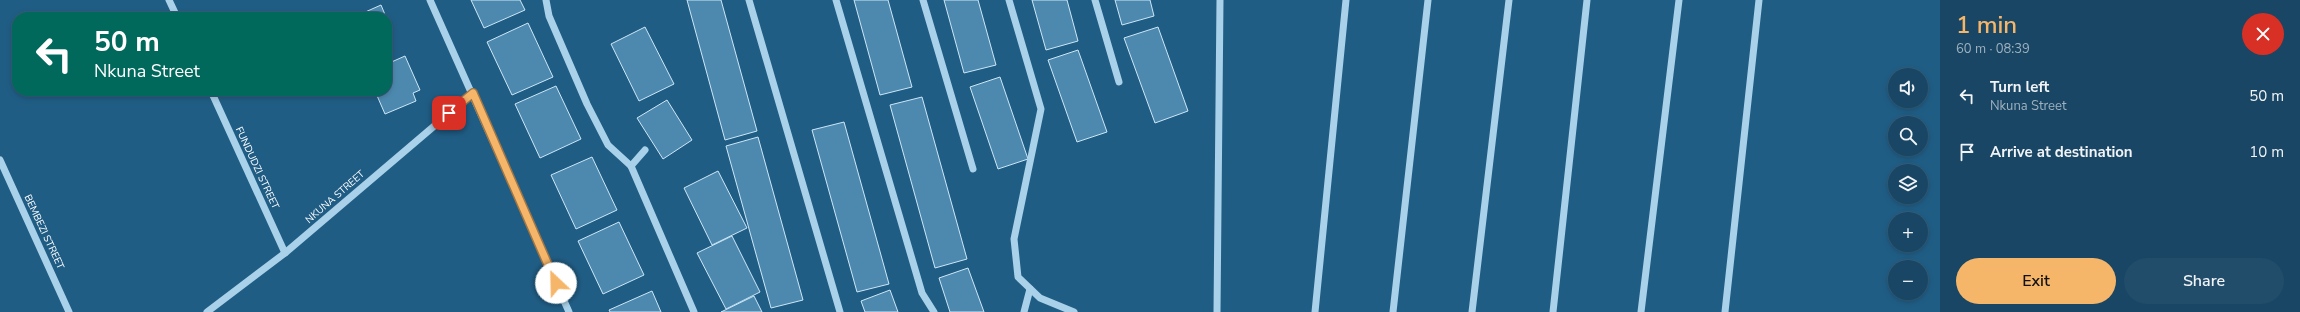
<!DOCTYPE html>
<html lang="en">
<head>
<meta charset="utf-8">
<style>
	body { margin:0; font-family:"Nunito Sans",sans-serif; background:#214d6a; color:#f1f3f6; height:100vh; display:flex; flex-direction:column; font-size:15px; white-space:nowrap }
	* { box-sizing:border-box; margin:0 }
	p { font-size:13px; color:#9fb1bf }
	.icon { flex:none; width:22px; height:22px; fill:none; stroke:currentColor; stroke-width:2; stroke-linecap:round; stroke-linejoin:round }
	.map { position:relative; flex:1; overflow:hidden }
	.drawer { display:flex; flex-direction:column; background:#184664; width:360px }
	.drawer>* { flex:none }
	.banner { position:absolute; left:12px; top:12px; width:380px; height:84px; border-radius:16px; box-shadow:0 2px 6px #0003,0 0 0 1px #365e78; background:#00695c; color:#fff; overflow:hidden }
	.tools { position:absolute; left:1888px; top:68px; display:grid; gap:8px }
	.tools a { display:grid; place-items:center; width:40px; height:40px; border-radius:50%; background:#184664; box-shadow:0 2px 6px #0003,0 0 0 1px #365e78; font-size:20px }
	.pin { position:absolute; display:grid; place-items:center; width:34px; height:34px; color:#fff; margin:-17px; border-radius:8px; box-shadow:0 2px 6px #0006 }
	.me { position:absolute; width:44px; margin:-22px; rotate:336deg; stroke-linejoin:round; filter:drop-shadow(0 0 3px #0008) }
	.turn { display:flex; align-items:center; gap:14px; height:84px; padding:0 16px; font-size:18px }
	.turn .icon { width:52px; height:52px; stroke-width:2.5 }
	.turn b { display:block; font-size:28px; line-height:34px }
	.round { display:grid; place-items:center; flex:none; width:42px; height:42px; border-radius:21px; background:#214d6a }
	.overview { display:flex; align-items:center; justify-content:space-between; height:68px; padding:0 16px }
	h1 { font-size:24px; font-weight:600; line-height:30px; color:#f6b66a }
	.primary-button { display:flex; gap:8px; margin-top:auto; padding:8px 16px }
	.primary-button a { flex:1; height:46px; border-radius:24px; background:#f6b66a; color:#111; font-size:16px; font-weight:600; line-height:46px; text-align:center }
	.primary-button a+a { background:#214d6a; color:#f1f3f6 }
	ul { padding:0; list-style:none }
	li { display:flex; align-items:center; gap:12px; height:56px; padding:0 16px }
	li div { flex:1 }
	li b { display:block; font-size:15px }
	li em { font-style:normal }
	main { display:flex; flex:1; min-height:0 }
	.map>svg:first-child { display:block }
	.building { fill:#4d89af; stroke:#cde7f7 }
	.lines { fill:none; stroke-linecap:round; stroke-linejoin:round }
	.minor { stroke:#a9d1e9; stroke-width:7 }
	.route-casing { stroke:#a07645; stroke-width:10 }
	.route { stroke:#f6b66a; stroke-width:7 }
	.labels { text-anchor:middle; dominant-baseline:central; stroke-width:4; stroke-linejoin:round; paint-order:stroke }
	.street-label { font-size:10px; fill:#fff; stroke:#205d85 }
</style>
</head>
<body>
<main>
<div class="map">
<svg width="1940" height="312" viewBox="0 0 1940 312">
	<rect width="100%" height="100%" fill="#205d85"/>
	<g class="building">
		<path d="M 471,0 L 520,0 L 525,10 L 484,28 Z"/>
		<path d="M 687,0 L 721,0 L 757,131 L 725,140 Z"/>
		<path d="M 854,0 L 888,0 L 912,87 L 880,95 Z"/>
		<path d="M 944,0 L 978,0 L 996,65 L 964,73 Z"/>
		<path d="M 1032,0 L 1067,0 L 1078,41 L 1046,50 Z"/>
		<path d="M 1115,0 L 1150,0 L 1154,16 L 1122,25 Z"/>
		<path d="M 381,5 L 386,17 L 354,17 Z"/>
		<path d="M 528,23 L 553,77 L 512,95 L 487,42 Z"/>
		<path d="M 645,27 L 674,84 L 639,101 L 611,44 Z"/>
		<path d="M 1158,27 L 1188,111 L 1155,123 L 1124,38 Z"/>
		<path d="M 1078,50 L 1107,132 L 1077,142 L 1048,60 Z"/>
		<path d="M 405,56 L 420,90 L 413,93 L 416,101 L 385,114 L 375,91 L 387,91 L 387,64 Z"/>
		<path d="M 1000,77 L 1028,159 L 998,169 L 970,87 Z"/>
		<path d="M 556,86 L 581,139 L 540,158 L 515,104 Z"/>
		<path d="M 922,97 L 967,259 L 935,268 L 890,105 Z"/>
		<path d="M 667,100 L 692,140 L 663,159 L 637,118 Z"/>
		<path d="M 844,122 L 889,284 L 857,292 L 812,130 Z"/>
		<path d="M 758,137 L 803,300 L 771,308 L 726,146 Z"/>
		<path d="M 592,157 L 617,210 L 576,229 L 551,175 Z"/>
		<path d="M 718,171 L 747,228 L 712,245 L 684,188 Z"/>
		<path d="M 619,222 L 644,275 L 603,294 L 578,241 Z"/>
		<path d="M 732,236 L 760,292 L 726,309 L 697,253 Z"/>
		<path d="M 968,268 L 984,312 L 950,312 L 939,278 Z"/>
		<path d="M 890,290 L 898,312 L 865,312 L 861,301 Z"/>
		<path d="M 652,291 L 661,312 L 610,312 L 609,310 Z"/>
		<path d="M 754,296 L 762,312 L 721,312 Z"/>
	</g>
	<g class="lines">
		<g class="minor">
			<path d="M 169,0 L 177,17"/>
			<path d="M 430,0 L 569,312"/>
			<path d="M 546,0 L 549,16 L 587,104 L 608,145 L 631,166 L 694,312"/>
			<path d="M 749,0 L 840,312"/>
			<path d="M 836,0 L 922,293 L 934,312"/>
			<path d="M 923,0 L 973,169"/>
			<path d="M 1009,0 L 1041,109 L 1014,239 L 1018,277 L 1040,298 L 1074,312"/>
			<path d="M 1095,0 L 1119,82"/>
			<path d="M 211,91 L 285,253"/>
			<path d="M 0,160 L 69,312"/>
			<path d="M 631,166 L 645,150"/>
			<path d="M 207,312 L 285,253 L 473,93"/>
			<path d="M 1024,312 L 1030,289"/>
			<path d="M 1217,312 L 1220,0"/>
			<path d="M 1315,312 L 1346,0"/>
			<path d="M 1393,312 L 1428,0"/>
			<path d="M 1472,312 L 1509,0"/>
			<path d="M 1553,312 L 1587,0"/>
			<path d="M 1641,312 L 1679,0"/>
			<path d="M 1725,312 L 1759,0"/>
		</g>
	</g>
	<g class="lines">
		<g class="route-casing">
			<path id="route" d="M 449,113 L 473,93 L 556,283"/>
		</g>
		<use href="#route" class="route"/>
	</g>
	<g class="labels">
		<g class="street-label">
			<text transform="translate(257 168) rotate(65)">FUNDUDZI STREET</text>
			<text transform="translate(335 197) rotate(-41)">NKUNA STREET</text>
			<text transform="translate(44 232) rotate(65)">BEMBEZI STREET</text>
		</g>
	</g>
</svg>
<div class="tools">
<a><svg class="icon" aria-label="sound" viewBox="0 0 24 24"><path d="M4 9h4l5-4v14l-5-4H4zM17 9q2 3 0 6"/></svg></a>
<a><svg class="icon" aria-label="search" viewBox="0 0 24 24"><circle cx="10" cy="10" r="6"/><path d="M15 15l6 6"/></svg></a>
<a><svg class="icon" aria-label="layers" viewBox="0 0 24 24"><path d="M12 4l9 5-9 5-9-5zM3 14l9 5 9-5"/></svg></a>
<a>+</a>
<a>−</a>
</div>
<div class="pin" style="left:449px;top:113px;background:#d93025"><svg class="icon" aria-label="arrive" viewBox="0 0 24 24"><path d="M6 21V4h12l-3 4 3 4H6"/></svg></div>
<svg class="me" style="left:556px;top:283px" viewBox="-20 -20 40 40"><circle r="19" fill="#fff"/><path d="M0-13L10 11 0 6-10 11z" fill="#f6b66a"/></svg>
<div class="banner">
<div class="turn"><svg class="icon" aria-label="left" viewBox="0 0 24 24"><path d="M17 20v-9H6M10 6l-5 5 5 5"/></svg><div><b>50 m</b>Nkuna Street</div></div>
</div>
</div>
<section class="drawer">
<div class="overview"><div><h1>1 min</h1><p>60 m · 08:39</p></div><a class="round" style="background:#d93025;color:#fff"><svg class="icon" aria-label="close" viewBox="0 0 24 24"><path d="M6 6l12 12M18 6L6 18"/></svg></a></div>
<ul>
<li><svg class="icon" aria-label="left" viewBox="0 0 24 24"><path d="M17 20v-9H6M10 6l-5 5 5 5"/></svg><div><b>Turn left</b><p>Nkuna Street</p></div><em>50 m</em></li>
<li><svg class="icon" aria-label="arrive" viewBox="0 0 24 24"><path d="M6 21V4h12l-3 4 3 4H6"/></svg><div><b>Arrive at destination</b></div><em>10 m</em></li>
</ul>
<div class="primary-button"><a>Exit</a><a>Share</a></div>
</section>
</main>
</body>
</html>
